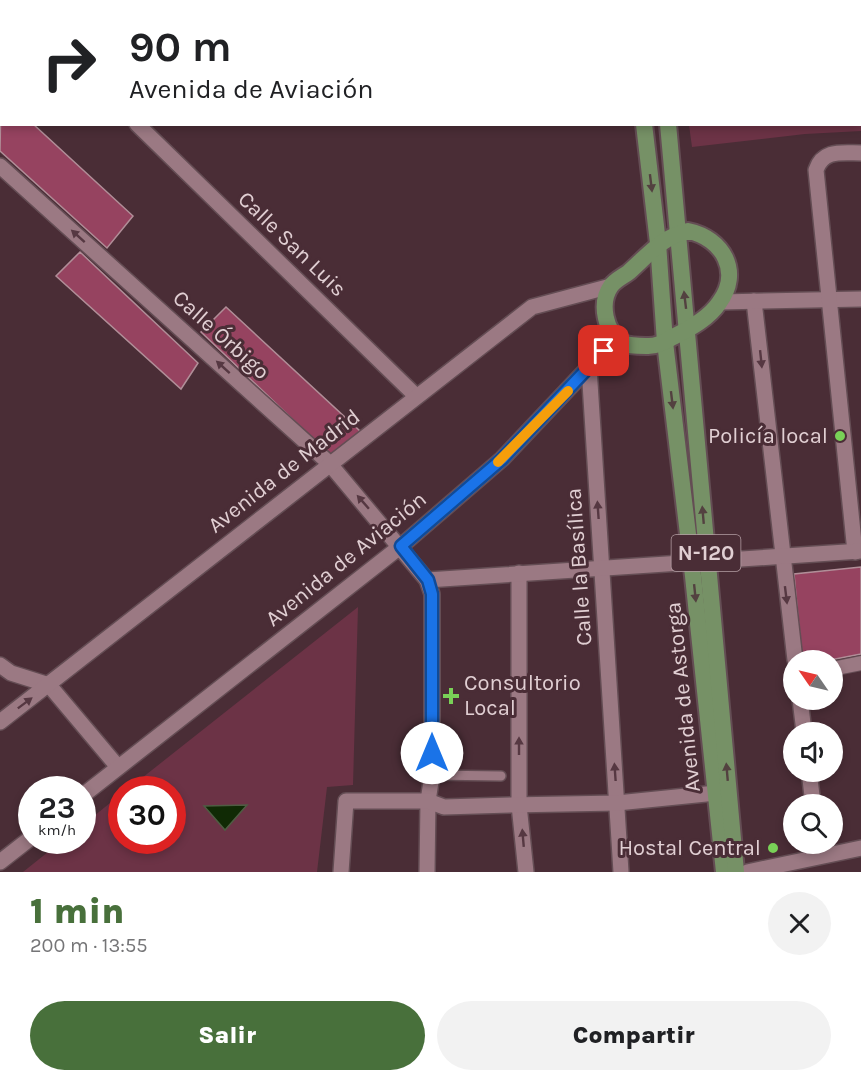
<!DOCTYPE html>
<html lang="es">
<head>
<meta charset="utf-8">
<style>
	body { margin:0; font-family:Karla,sans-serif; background:#f2f2f2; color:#202124; height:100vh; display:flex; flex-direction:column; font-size:22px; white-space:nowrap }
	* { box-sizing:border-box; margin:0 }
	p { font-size:20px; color:#757577 }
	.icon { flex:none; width:33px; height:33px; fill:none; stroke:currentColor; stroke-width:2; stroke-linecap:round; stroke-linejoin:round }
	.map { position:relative; height:872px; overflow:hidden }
	.panel { display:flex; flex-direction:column; background:#fff; flex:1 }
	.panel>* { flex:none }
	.guide { position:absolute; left:0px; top:0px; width:861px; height:126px; box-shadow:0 3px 9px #0003; background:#fff; color:#202124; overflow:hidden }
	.needle { width:39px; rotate:304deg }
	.fabs { position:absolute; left:783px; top:650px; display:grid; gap:12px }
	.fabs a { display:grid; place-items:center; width:60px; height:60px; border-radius:50%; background:#fff; box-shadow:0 3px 9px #0003; font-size:30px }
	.speed { position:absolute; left:18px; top:776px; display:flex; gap:12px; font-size:30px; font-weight:700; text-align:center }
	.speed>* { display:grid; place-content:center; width:78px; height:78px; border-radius:50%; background:#fff; box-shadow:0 3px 9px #0003; line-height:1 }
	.speed small { font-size:15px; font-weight:400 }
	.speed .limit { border:9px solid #d22; background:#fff; color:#111 }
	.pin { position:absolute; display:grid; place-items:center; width:51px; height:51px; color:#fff; margin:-26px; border-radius:12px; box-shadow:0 3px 9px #0006 }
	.me { position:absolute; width:66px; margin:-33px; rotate:0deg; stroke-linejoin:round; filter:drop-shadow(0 0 4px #0008) }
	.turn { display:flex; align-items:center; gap:21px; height:126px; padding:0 30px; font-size:27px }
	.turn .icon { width:78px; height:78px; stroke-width:2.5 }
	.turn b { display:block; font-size:42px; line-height:51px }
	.round { display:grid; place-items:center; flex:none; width:63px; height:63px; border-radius:32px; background:#f2f2f2 }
	.overview { display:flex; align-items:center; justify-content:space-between; height:102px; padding:0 30px }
	h1 { font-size:36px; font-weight:800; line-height:45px; color:#48703b }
	.cta { display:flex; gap:12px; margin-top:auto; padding:12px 30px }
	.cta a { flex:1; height:69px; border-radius:36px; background:#48703b; color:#fff; font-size:24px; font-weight:800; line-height:69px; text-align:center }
	.cta a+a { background:#f2f2f2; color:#202124 }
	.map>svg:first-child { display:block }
	.green { fill:#6c3346 }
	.water { fill:#102a05; stroke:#4f5c43; stroke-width:1.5 }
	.building { fill:#964360; stroke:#b18e98; stroke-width:1.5 }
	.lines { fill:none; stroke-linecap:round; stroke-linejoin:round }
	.service-casing { stroke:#644d54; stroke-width:12 }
	.pedestrian-casing { stroke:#644d54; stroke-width:16 }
	.minor-casing { stroke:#644d54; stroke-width:18 }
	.trunk-casing { stroke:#644d54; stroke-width:20 }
	.service { stroke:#9b7983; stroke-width:9 }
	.pedestrian { stroke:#9b7983; stroke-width:14 }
	.minor { stroke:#9b7983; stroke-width:15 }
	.trunk { stroke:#769166; stroke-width:16 }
	.oneway { fill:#534140 }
	.oneway2 { fill:#563842 }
	.route-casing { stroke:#114b97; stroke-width:15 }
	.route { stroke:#1a73e8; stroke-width:10 }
	.slow { stroke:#f59e0b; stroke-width:10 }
	.poi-dot { fill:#79d157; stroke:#4a2d36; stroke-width:2 }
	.labels { text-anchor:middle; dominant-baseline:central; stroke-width:6; stroke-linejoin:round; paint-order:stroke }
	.shield { fill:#4a2d36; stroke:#b49ea4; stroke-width:1.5 }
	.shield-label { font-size:21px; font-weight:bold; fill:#e1cfd3 }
	.street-label { font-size:22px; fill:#e1cfd3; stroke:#4a2d36 }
	.poi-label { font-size:22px; fill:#e1cfd3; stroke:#4a2d36; text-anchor:end }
</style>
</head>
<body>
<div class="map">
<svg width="861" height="872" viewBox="0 0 861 872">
	<rect width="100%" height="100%" fill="#4a2d36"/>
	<g class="green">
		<path d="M 677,0 L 861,0 L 861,131 L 805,134 L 692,147 L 689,125 L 860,124 L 860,2 Z"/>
		<path d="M 358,607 L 353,785 L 327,787 L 317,872 L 23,872 L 63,840 L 82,840 L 83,825 L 121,794 L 122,840 L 172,840 L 172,789 L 128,789 Z"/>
	</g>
	<path class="water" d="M 247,805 L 225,830 L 204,806 Z"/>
	<g class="building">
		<path d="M 1,95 L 2,124 L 33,124 L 133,216 L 107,248 L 0,151 Z"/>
		<path d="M 80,252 L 198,363 L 181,389 L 56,276 Z"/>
		<path d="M 226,307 L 361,432 L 330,455 L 201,332 Z"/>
		<path d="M 861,567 L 861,654 L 830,660 L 802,660 L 794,574 Z"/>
	</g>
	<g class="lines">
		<g class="service-casing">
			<g id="service">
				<path d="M 814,2 L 815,0"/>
				<path d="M 432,775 L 501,776"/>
			</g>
		</g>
		<g class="pedestrian-casing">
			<path id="pedestrian" d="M 832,669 L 861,663"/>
		</g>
		<g class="minor-casing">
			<g id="minor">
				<path d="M 70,2 L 76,0"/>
				<path d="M 89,2 L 91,0"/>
				<path d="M 0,22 L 2,23"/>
				<path d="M 0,80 L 2,79"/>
				<path d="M 137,124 L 416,396"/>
				<path d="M 0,166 L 329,463 L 427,580 L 432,594 L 432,775 L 428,801 L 427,872"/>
				<path d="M 754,301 L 795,660"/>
				<path d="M 721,302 L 861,299"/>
				<path d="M 589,367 L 621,872"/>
				<path d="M 855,552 L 816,170 C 823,149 842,153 861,153"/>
				<path d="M 519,573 L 519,805 L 526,872"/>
				<path d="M 427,580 L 861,551"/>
				<path d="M 0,665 L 11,673 L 49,685 L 118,767"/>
				<path d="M 800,699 L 804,732"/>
				<path d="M 0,722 L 532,307 L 611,286"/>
				<path d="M 809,771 L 813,804"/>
				<path d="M 82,796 L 401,546 L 502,459 L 604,351 L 624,343"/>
				<path d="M 0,862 L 32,837"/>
				<path d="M 341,872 L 346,801 L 428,801 L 444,807 L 510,805 L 617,803 L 716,793"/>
				<path d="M 747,872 L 861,848"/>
			</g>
		</g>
		<g class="trunk-casing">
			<g id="trunk">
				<path d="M 630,0 L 630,2"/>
				<path d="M 658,0 L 658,2"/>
				<path d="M 644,124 L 658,243 L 665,342 L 693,576 L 724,872"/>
				<path d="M 668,124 L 736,872"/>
				<path d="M 688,231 C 723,238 742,272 719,303 C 709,318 691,328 675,336 C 666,341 657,347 646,346 C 639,346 629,346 623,343 C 605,333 599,303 611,286 C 615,280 624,276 629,272 C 649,254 662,237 688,231 Z"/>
			</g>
		</g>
		<use href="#service" class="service"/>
		<use href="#pedestrian" class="pedestrian"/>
		<use href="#minor" class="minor"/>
		<use href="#trunk" class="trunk"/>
	</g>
	<defs><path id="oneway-solid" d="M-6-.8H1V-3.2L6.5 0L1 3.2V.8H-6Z" transform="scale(1.5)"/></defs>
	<g class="oneway">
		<use href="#oneway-solid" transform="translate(651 183) rotate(83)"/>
		<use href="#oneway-solid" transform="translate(685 300) rotate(-97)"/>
		<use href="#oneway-solid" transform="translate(672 400) rotate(83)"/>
		<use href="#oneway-solid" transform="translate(703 515) rotate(-95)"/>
		<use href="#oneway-solid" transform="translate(695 593) rotate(84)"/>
		<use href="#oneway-solid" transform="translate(727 772) rotate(-95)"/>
	</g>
	<g class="oneway2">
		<use href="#oneway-solid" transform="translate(78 236) rotate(-138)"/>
		<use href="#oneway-solid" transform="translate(761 359) rotate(84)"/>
		<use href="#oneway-solid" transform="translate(223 367) rotate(-138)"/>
		<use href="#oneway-solid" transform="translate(363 502) rotate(-131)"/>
		<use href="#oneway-solid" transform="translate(598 510) rotate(-94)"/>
		<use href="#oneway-solid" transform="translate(786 595) rotate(83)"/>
		<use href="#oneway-solid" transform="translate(25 703) rotate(-37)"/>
		<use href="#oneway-solid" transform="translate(519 746) rotate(-90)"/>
		<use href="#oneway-solid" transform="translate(615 772) rotate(-94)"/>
		<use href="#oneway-solid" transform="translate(523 838) rotate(-95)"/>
	</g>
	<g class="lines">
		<g class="route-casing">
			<path id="route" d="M 432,753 L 432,594 L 428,580 L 401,546 L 502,459 L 604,351"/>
		</g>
		<use href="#route" class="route"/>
		<path class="slow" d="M 498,462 L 568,391"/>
	</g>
	<g class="poi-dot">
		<circle cx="840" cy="436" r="6"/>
		<path d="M448 687h6v6h6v6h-6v6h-6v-6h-6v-6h6z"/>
		<circle cx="773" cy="848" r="6"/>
	</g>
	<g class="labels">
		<rect class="shield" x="671.5" y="535" width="69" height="36" rx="4.5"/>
		<g class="shield-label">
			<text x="706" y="553">N-120</text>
		</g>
		<g class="street-label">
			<text transform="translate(292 244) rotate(44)">Calle San Luis</text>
			<text transform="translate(221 335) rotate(42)">Calle Órbigo</text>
			<text transform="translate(284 471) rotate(-38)">Avenida de Madrid</text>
			<text transform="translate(346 559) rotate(-39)">Avenida de Aviación</text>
			<text transform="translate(579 567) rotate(-94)">Calle la Basílica</text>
			<text transform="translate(683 697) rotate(-96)">Avenida de Astorga</text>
		</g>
		<g class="poi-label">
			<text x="828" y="436">Policía local</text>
			<text x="464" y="683" text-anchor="start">Consultorio<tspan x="464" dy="25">Local</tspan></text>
			<text x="761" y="848">Hostal Central</text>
		</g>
	</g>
</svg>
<div class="fabs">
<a><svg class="needle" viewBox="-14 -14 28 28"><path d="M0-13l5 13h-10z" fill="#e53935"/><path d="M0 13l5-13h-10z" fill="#757577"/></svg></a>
<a><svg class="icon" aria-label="sound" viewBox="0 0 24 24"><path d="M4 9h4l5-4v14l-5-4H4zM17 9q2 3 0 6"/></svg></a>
<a><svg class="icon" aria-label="search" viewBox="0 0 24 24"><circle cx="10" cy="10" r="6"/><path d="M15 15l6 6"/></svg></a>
</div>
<div class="speed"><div>23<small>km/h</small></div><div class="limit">30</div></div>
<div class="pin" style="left:604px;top:351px;background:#d93025"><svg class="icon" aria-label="arrive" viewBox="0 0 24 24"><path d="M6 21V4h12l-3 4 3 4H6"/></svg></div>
<svg class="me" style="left:432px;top:753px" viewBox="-20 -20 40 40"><circle r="19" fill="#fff"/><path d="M0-13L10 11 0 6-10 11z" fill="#1a73e8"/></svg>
<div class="guide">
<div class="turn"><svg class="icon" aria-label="right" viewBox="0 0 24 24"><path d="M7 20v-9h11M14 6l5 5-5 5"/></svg><div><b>90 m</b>Avenida de Aviación</div></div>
</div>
</div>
<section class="panel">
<div class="overview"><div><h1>1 min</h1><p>200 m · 13:55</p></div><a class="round"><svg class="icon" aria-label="close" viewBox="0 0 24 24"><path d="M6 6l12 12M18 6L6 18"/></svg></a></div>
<div class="cta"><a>Salir</a><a>Compartir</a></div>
</section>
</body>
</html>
